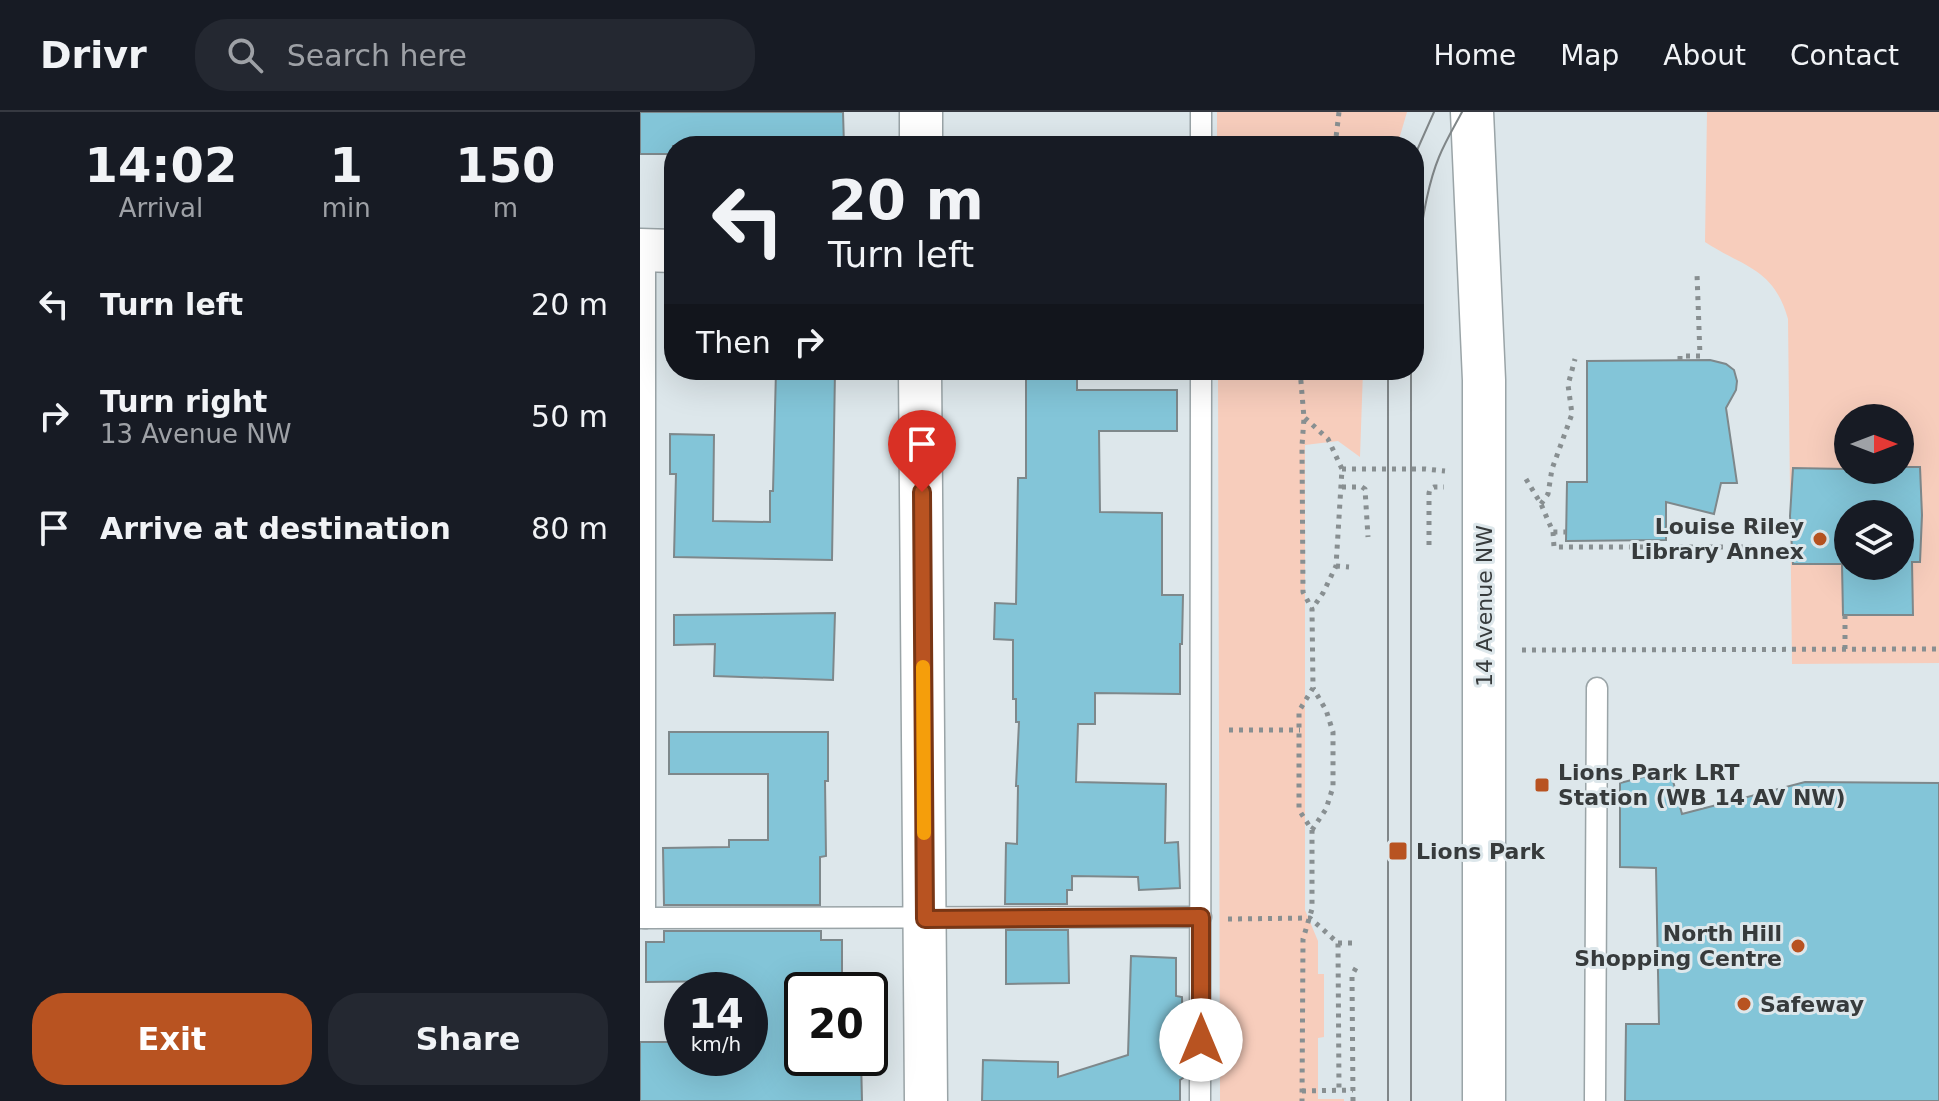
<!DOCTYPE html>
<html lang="en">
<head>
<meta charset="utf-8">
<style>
	body { margin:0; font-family:"DejaVu Sans",sans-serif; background:#242831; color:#f1f3f6; height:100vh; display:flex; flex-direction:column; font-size:30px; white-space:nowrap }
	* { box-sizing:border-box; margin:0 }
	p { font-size:26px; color:#9ea1a6 }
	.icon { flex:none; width:44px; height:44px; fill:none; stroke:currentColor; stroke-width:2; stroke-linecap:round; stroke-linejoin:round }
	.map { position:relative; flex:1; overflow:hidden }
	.panel { display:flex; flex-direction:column; background:#171b24; width:640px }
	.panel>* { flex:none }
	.hud { position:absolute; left:24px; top:24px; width:760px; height:244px; border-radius:32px; box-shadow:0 8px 32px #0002; background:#171b24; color:#f1f3f6; overflow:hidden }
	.needle { width:52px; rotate:90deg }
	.controls { position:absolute; left:1194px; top:292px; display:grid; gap:16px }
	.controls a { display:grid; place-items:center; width:80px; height:80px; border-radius:50%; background:#171b24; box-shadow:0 8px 32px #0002; font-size:40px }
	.speed { position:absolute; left:24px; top:860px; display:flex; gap:16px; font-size:40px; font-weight:700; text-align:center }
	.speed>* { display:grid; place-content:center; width:104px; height:104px; border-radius:50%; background:#171b24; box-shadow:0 8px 32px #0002; line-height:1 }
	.speed small { font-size:20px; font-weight:400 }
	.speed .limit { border:4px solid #111; border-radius:12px; background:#fff; color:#111 }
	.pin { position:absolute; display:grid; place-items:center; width:68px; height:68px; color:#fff; margin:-82px -34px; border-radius:50% 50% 50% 0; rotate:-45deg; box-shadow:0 0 8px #0007 }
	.pin .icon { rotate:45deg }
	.me { position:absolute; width:88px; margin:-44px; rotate:0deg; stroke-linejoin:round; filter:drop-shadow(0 0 6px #0008) }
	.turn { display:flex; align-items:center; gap:28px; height:168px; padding:0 32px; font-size:36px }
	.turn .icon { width:104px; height:104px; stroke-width:2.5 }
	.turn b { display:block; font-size:56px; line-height:68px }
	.then { display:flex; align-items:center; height:76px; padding:0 32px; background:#0003; gap:16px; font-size:30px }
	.eta { display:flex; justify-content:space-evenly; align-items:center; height:136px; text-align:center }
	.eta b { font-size:48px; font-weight:700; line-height:56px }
	.cta { display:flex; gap:16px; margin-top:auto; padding:16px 32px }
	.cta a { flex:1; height:92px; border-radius:32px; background:#b85321; color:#fff; font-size:32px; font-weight:700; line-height:92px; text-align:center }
	.cta a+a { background:#242831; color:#f1f3f6 }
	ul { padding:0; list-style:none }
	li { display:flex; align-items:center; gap:24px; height:112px; padding:0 32px }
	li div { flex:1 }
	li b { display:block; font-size:30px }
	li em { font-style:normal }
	header { display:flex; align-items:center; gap:48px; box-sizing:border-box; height:112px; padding:0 40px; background:#171b24; border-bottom:2px solid #363941 }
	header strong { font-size:38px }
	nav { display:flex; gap:44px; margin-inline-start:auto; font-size:28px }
	.search { width:560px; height:72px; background:#242831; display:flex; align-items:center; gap:20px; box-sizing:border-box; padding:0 28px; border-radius:32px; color:#9ea1a6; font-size:30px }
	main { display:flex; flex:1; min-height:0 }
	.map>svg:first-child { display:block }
	.green { fill:#f7cdbc; fill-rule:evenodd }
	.building { fill:#83c5d8; stroke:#7e888b; stroke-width:2; fill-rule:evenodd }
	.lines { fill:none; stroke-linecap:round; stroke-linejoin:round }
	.lane-casing { stroke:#9aa4a7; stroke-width:23 }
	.street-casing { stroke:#9aa4a7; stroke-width:45 }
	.path { stroke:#888f91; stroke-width:5; stroke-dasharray:4 6; stroke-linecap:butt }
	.lane { stroke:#fff; stroke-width:20 }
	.street { stroke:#fff; stroke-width:42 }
	.tram { stroke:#808688; stroke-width:2 }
	.route-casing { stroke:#783615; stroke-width:20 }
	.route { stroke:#b85321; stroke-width:14 }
	.slow { stroke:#f59e0b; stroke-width:14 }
	.poi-dot { fill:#b85321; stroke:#dde7eb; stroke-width:3 }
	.labels { text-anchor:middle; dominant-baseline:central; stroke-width:6; stroke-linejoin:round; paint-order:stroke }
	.poi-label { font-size:22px; font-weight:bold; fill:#373b3c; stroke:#dde7eb; text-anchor:start }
	.street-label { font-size:22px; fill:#373b3c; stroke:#dde7eb }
</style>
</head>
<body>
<header>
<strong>Drivr</strong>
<div class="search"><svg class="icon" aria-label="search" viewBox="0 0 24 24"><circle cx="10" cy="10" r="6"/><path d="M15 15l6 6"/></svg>Search here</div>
<nav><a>Home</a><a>Map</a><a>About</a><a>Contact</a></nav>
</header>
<main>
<section class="panel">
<div class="eta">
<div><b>14:02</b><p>Arrival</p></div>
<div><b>1</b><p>min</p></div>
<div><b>150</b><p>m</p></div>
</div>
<ul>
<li><svg class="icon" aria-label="left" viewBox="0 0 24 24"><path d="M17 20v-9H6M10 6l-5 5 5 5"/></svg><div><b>Turn left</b></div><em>20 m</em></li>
<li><svg class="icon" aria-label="right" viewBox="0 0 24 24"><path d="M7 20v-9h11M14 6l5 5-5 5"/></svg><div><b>Turn right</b><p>13 Avenue NW</p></div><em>50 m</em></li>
<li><svg class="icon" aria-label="arrive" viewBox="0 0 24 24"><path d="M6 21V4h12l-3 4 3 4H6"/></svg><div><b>Arrive at destination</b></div><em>80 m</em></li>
</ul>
<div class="cta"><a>Exit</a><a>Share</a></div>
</section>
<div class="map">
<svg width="1299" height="989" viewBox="0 0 1299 989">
	<rect width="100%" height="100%" fill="#dde7eb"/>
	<g class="green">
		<path d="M 577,0 L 767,0 L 757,34 L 577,34 Z"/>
		<path d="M 1067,0 L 1299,0 L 1299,551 L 1152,552 L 1148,207 C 1134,156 1103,155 1065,130 ZM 1208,306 L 1260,306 L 1260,358 L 1208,358 ZM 1208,402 L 1260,402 L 1260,454 L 1208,454 Z"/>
		<path d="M 578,258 L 723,258 L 720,345 L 698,329 L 665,333 L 665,798 L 678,829 L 678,862 L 684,862 L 684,925 L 678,926 L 678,987 L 704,987 L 704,989 L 580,989 Z"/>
	</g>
	<g class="building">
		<path d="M 0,0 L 203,0 L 204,34 L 33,34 L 34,42 L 0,42 Z"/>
		<path d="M 1070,248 L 1086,252 L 1094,258 L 1097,269 L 1096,278 L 1086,296 L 1097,371 L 1081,371 L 1074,402 L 1026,390 L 1026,428 L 926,429 L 927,370 L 947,370 L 947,249 Z"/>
		<path d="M 136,258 L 195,258 L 192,448 L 34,445 L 36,362 L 30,362 L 30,322 L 74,323 L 73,409 L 130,410 L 130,379 L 133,379 Z"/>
		<path d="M 386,258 L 437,258 L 437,278 L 537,278 L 537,319 L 459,319 L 460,400 L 522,401 L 522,483 L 543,483 L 542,532 L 540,532 L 540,582 L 455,581 L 455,612 L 438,612 L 436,670 L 526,672 L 525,731 L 538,730 L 540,776 L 499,778 L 498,765 L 432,764 L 432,778 L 427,778 L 427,792 L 365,792 L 366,731 L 377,732 L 378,674 L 376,674 L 379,610 L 376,610 L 376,587 L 373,587 L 373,528 L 354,527 L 355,491 L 376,492 L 378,366 L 386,366 Z"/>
		<path d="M 1260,355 L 1280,355 L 1282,403 L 1280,450 L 1272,450 L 1273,503 L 1203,503 L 1202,452 L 1153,452 L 1150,404 L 1153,356 L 1260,358 ZM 1208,402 L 1260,402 L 1260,454 L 1208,454 Z"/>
		<path d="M 195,501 L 193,568 L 74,564 L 75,532 L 34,533 L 34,503 Z"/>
		<path d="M 29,620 L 188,620 L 188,669 L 185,669 L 186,744 L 180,745 L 180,793 L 24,793 L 23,736 L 89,735 L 89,728 L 128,728 L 128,662 L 29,662 Z"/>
		<path d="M 1030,658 L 1042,702 L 1165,670 L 1299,671 L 1299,989 L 985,989 L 986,912 L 1019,912 L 1016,756 L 980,755 L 980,671 Z"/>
		<path d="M 366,818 L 428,818 L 429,871 L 366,872 Z"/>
		<path d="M 24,819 L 181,819 L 181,828 L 202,828 L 202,873 L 162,874 L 162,946 L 221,946 L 222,989 L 0,989 L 0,930 L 42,930 L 42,946 L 110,946 L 110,875 L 89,875 L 89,869 L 6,870 L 6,830 L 24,830 Z"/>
		<path d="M 491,844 L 536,846 L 536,884 L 542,885 L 543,966 L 540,968 L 540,989 L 342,989 L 343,948 L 418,950 L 418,965 L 488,943 Z"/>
	</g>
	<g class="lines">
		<g class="lane-casing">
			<g id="lane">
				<path d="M 561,34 L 561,0"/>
				<path d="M 5,138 L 5,806"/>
				<path d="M 0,806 L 561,805"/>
				<path d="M 560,989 L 561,258"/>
				<path d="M 955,989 L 957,576"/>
			</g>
		</g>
		<g class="street-casing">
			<g id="street">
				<path d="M 281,0 L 281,34"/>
				<path d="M 832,0 L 844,268 L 844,989"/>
				<path d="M 0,138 L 34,139"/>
				<path d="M 280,258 L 286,989"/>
			</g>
		</g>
		<g class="path">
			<path d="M 695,34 L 699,0"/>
			<path d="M 1040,248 L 1040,244 L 1060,244 L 1057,162"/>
			<path d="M 660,258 L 664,306 L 662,334 L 663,480 L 672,497 L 673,576 L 659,599 L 659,698 L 672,718 L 672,797 L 663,827 L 662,989"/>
			<path d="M 665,306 L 688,327 L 702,357 L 696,454 L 683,481 L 672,497"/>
			<path d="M 702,357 L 785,357 L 805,359"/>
			<path d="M 886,367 L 901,392 L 913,420 L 926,420"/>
			<path d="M 702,375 L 722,375 L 725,377 L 728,425"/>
			<path d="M 901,392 L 908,382 L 912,357 L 932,302 L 928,273 L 935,247"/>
			<path d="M 913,420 L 914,435 L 1112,435 L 1117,439"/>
			<path d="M 789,433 L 789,381 L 790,377 L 794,375 L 804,375"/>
			<path d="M 696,454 L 709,455"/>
			<path d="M 1205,503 L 1205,537"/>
			<path d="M 882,538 L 1299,537"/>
			<path d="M 589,618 L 660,618"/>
			<path d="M 672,718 L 686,697 L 693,675 L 693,620 L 686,598 L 673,576"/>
			<path d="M 588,807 L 670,806 L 698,831 L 699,978"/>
			<path d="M 698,831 L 713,831"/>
			<path d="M 662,979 L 713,978"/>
			<path d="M 713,989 L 712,863 L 716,856"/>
		</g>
		<use href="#lane" class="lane"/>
		<use href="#street" class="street"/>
		<g class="tram">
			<path d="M 774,45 L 794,0"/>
			<path d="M 774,183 C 777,144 784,81 799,45 C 805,30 814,15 822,0"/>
			<path d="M 748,258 L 748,989"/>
			<path d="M 771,258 L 771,989"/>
		</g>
	</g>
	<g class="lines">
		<g class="route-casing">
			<path id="route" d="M 282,380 L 285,807 L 561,805 L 561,928"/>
		</g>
		<use href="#route" class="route"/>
		<path class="slow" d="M 283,555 L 284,721"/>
	</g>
	<g class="poi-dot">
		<circle cx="1180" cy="427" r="8"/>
		<rect x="894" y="665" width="16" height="16" rx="4"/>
		<rect x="748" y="729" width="20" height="20" rx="4"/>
		<circle cx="1158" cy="834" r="8"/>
		<circle cx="1104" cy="892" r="8"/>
	</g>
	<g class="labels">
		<g class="poi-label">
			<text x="1164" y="414" text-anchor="end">Louise Riley<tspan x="1164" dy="25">Library Annex</tspan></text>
			<text x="918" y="660">Lions Park LRT<tspan x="918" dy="25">Station (WB 14 AV NW)</tspan></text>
			<text x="776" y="739">Lions Park</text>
			<text x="1142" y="821" text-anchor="end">North Hill<tspan x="1142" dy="25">Shopping Centre</tspan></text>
			<text x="1120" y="892">Safeway</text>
		</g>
		<g class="street-label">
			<text transform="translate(844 494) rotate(-90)">14 Avenue NW</text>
		</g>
	</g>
</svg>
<div class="controls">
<a><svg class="needle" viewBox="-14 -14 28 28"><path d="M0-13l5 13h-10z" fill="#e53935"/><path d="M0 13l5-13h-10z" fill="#9ea1a6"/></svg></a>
<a><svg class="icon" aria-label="layers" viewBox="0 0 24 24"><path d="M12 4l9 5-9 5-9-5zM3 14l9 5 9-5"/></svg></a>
</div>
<div class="speed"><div>14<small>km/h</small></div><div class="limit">20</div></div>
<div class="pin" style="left:282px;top:380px;background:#d93025"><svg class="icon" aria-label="arrive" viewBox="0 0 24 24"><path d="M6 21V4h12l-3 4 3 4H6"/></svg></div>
<svg class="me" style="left:561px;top:928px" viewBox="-20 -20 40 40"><circle r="19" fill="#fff"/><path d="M0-13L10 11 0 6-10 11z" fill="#b85321"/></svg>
<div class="hud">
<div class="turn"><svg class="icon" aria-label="left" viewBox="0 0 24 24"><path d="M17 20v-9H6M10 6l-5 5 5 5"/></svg><div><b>20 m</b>Turn left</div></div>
<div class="then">Then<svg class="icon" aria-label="right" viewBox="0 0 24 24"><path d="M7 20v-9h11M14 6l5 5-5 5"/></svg></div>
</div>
</div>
</main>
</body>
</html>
